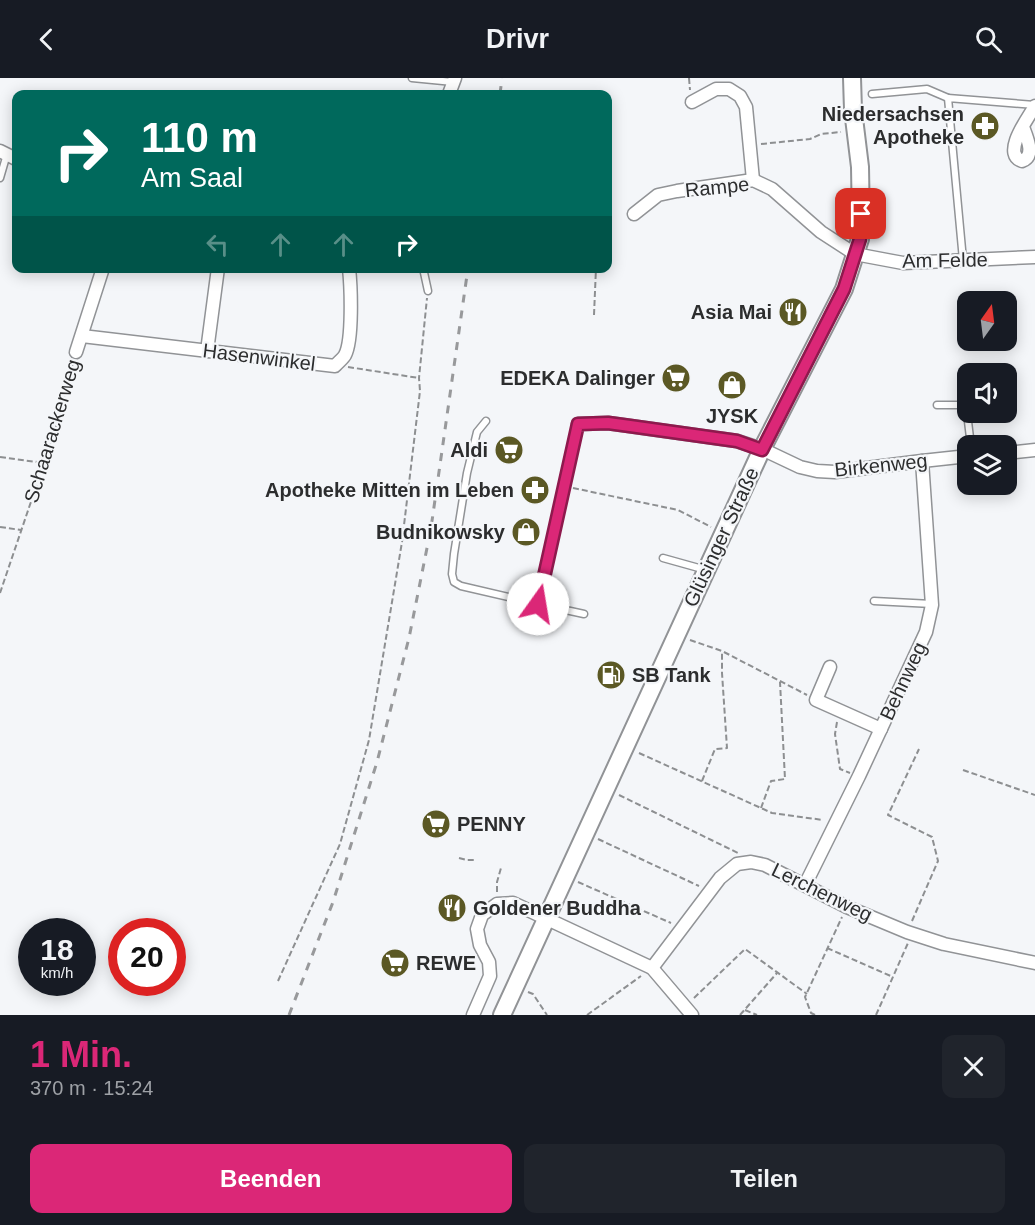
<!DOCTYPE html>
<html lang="de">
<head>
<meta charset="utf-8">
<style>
	body { margin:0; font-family:Arial,sans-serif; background:#20242c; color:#f1f3f6; height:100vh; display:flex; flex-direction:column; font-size:22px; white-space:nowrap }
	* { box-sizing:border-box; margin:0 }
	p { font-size:20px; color:#9ea1a6 }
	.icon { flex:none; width:33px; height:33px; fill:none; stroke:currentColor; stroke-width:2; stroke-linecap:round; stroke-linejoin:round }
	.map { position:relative; height:937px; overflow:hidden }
	.sheet { display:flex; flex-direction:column; background:#171b24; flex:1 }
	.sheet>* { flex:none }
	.banner { position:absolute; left:12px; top:12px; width:600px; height:183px; border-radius:12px; box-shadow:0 3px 15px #0003; background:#00695c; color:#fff; overflow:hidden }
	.needle { width:39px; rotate:14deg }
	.fabs { position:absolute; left:957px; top:213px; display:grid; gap:12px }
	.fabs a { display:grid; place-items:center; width:60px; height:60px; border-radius:12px; background:#171b24; box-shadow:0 3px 15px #0003; font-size:30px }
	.speed { position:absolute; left:18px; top:840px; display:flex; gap:12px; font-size:30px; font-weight:700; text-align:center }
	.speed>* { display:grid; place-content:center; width:78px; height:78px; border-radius:50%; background:#171b24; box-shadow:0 3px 15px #0003; line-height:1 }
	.speed small { font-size:15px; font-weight:400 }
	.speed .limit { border:9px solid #d22; background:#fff; color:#111 }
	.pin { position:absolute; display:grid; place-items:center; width:51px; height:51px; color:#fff; margin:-26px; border-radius:12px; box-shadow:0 3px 9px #0006 }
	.me { position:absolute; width:66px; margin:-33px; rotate:13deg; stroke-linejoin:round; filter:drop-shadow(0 0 4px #0008) }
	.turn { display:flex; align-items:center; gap:21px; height:126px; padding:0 30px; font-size:27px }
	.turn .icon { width:78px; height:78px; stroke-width:2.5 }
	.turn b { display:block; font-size:42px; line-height:51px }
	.lanes { display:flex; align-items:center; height:57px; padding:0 30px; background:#0003; justify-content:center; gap:30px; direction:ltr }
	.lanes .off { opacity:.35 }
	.round { display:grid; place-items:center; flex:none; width:63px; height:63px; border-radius:12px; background:#20242c }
	.summary { display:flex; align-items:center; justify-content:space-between; height:102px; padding:0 30px }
	h1 { font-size:36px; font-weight:700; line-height:45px; color:#db2777 }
	.button { display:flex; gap:12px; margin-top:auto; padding:12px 30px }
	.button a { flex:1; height:69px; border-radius:12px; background:#db2777; color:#fff; font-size:24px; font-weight:700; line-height:69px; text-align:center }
	.button a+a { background:#20242c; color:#f1f3f6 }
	header { display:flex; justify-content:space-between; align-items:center; height:78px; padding:0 30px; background:#171b24; font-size:27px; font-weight:700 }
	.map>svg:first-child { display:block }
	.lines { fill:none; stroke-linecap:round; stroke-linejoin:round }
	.service-casing { stroke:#919396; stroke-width:9 }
	.minor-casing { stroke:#919396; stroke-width:15 }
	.secondary-casing { stroke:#919396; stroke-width:20 }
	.path { stroke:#8d8f91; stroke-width:2; stroke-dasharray:6 3; stroke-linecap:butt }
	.service { stroke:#fff; stroke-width:6 }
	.minor { stroke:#fff; stroke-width:12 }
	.secondary { stroke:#fff; stroke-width:16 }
	.rail { stroke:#98999b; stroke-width:3; stroke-dasharray:8 8; stroke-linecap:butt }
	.route-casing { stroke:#8e194d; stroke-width:15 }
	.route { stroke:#db2777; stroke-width:10 }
	.labels { text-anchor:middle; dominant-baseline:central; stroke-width:4.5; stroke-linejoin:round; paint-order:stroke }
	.poi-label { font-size:20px; font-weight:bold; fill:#2c2d2e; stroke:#f4f6f9; text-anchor:end }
	.street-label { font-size:20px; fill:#2c2d2e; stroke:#f4f6f9 }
</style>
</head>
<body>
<header><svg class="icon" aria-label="back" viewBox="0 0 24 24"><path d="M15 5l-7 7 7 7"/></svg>Drivr<svg class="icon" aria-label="search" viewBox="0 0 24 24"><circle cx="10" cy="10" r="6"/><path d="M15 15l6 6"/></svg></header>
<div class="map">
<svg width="1035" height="937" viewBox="0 0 1035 937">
	<rect width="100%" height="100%" fill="#f4f6f9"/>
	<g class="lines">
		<g class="service-casing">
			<g id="service">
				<path d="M 412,0 L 453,4"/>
				<path d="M 872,16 L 927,11 L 948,20"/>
				<path d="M 0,100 L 7,76"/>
				<path d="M 963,182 L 948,20 L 1035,27"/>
				<path d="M 423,190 L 428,213"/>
				<path d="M 937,327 L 966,327 L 971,368"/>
				<path d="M 486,343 L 477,354 L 467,395 L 454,476 L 452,496 L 454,504 L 461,508 L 538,526 L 578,346"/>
				<path d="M 663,480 L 706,492"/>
				<path d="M 874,523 L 932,526"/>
				<path d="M 538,526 L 584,536"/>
			</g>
		</g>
		<g class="minor-casing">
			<g id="minor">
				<path d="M 449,16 L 455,0"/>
				<path d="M 692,24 L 716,11 L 729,11 L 740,18 L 746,29 L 753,102"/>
				<path d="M 1023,49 C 1028,62 1035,78 1022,83 C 1001,76 1028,40 1035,28"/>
				<path d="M 0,73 L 16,81"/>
				<path d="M 634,136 L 658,117 L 677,113 L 753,102 L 772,111 L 821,154 L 855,176 L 903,185 L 1035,179"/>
				<path d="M 82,258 L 335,288 C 338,284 343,281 345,277 C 353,262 351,209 349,190"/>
				<path d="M 207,273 L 218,190"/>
				<path d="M 76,274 L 103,190"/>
				<path d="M 578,346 L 608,345 L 737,363 L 762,371 L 800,389 L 817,393 L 835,394 L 922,383 L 968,378"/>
				<path d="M 1006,375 L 1035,372"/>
				<path d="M 830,589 L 816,622 L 881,651"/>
				<path d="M 805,807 L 859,698 L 926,554 L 932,527 L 922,383"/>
				<path d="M 652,890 L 720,800 L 737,786 L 751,784 L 765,787 L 847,829 L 907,854 L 944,866 L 1035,885"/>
				<path d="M 473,937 L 490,898 L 489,884 L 480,867 L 477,851 L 482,837 L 497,826 L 513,825 L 652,890 L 692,937"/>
			</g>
		</g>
		<g class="secondary-casing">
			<path id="secondary" d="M 502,937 L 762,371 L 844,211 L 860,161 L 861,148 L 860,89 L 853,32 L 852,0"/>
		</g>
		<g class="path">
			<path d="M 689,0 L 690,12"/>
			<path d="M 761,66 L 810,61 L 821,56 L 841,54"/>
			<path d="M 594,237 L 596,190"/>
			<path d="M 348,289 L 419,300"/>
			<path d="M 0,379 L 44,385"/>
			<path d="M 573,410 L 678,432 L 711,449"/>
			<path d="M 0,449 L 21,452"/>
			<path d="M 0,515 L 55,353 L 73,285"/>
			<path d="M 690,562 L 722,573 L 807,617"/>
			<path d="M 837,644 L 835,656 L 840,691 L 850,695"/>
			<path d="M 639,675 L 772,735 L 823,742"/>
			<path d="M 963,692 L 1035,717"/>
			<path d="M 702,703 L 715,671 L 727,670 L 722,595 L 722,573"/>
			<path d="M 619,717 L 738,775"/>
			<path d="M 761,730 L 771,703 L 785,701 L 780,604"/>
			<path d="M 598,761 L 699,808"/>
			<path d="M 459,780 L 467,782 L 474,782"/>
			<path d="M 578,804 L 671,845"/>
			<path d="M 497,814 L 497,804 L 501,790"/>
			<path d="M 912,843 L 938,783 L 932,759 L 888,737 L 919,671"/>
			<path d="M 827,870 L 893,899"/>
			<path d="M 278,903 L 340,766 L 369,662 L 402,464 L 420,313 L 419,300 L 427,220"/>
			<path d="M 528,914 L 533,916 L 547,937"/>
			<path d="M 694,920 L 745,871 L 807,916"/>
			<path d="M 745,932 L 757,937"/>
			<path d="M 587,937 L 641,898"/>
			<path d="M 740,937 L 777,895"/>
			<path d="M 815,937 L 811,935 L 805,919 L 842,839"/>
			<path d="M 876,937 L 908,865"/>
		</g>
		<use href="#service" class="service"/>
		<use href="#minor" class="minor"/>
		<use href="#secondary" class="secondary"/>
		<g class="rail">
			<path d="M 500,16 L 502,0"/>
			<path d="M 289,937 L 333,824 L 377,684 L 409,560 L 431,450 L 468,190"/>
		</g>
	</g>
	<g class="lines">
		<g class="route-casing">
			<path id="route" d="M 538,526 L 578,346 L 608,345 L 630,348 L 737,363 L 762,372 L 844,211 L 860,161 L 861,136"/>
		</g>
		<use href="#route" class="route"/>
	</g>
	<defs>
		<g id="pharmacy-disc" transform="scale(1.5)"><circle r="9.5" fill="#5b5824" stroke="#f4f6f9"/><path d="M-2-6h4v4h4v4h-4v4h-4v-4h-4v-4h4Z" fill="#fff"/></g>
		<g id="restaurant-disc" transform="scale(1.5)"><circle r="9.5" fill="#5b5824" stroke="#f4f6f9"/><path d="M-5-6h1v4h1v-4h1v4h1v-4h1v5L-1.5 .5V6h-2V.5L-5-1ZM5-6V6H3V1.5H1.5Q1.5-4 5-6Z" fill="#fff"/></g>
		<g id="supermarket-disc" transform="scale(1.5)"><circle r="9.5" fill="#5b5824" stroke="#f4f6f9"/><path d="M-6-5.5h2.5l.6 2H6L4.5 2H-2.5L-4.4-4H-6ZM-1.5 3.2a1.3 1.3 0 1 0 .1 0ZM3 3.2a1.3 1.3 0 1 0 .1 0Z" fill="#fff"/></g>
		<g id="shop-disc" transform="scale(1.5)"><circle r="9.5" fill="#5b5824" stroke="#f4f6f9"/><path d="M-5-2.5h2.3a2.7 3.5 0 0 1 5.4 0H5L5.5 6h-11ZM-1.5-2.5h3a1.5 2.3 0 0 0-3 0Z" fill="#fff"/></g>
		<g id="fuel-disc" transform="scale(1.5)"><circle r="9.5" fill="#5b5824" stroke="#f4f6f9"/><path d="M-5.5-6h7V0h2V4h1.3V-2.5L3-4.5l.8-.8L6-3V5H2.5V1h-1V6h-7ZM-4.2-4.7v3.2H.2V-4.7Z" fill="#fff"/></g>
	</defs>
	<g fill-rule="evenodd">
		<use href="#pharmacy-disc" x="985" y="48"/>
		<use href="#restaurant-disc" x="793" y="234"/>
		<use href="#supermarket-disc" x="676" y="300"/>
		<use href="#shop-disc" x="732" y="307"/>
		<use href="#supermarket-disc" x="509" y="372"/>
		<use href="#pharmacy-disc" x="535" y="412"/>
		<use href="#shop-disc" x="526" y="454"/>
		<use href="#fuel-disc" x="611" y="597"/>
		<use href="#supermarket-disc" x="436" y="746"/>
		<use href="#restaurant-disc" x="452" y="830"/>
		<use href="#supermarket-disc" x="395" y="885"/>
	</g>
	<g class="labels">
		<g class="poi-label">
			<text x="964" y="36">Niedersachsen<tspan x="964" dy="23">Apotheke</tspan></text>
			<text x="772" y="234">Asia Mai</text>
			<text x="655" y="300">EDEKA Dalinger</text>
			<text x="732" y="338" text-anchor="middle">JYSK</text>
			<text x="488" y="372">Aldi</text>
			<text x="514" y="412">Apotheke Mitten im Leben</text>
			<text x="505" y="454">Budnikowsky</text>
			<text x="632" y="597" text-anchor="start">SB Tank</text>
			<text x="457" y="746" text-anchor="start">PENNY</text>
			<text x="473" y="830" text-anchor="start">Goldener Buddha</text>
			<text x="416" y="885" text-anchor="start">REWE</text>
		</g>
		<g class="street-label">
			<text transform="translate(717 109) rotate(-6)">Rampe</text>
			<text transform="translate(945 182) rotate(-1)">Am Felde</text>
			<text transform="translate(259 279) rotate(7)">Hasenwinkel</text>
			<text transform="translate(52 353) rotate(-73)">Schaarackerweg</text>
			<text transform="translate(881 387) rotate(-6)">Birkenweg</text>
			<text transform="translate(721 459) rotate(-65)">Glüsinger Straße</text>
			<text transform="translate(903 603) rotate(-65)">Behnweg</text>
			<text transform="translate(822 814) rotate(26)">Lerchenweg</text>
		</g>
	</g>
</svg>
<div class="fabs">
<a><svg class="needle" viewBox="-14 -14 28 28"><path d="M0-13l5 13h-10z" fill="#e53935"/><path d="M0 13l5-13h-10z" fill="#9ea1a6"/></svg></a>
<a><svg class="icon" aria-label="sound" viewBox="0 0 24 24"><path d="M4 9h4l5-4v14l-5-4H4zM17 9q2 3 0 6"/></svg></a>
<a><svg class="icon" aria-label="layers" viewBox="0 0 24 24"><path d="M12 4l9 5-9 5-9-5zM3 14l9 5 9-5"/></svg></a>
</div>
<div class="speed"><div>18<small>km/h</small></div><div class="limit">20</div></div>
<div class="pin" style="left:861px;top:136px;background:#d93025"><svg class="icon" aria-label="arrive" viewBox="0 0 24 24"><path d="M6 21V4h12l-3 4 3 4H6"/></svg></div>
<svg class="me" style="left:538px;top:526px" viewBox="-20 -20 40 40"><circle r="19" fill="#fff"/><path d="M0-13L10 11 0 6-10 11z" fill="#db2777"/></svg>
<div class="banner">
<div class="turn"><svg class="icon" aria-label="right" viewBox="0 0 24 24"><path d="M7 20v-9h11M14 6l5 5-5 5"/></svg><div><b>110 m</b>Am Saal</div></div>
<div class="lanes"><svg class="icon off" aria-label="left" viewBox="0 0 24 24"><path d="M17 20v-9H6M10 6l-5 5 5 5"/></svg><svg class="icon off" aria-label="ahead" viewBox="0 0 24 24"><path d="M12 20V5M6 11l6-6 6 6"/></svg><svg class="icon off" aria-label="ahead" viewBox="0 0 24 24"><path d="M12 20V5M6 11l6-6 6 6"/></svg><svg class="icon" aria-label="right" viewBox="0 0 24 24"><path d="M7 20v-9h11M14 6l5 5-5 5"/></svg></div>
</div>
</div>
<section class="sheet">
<div class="summary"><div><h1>1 Min.</h1><p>370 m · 15:24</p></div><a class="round"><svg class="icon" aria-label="close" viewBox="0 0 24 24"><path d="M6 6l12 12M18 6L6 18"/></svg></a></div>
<div class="button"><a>Beenden</a><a>Teilen</a></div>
</section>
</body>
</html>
